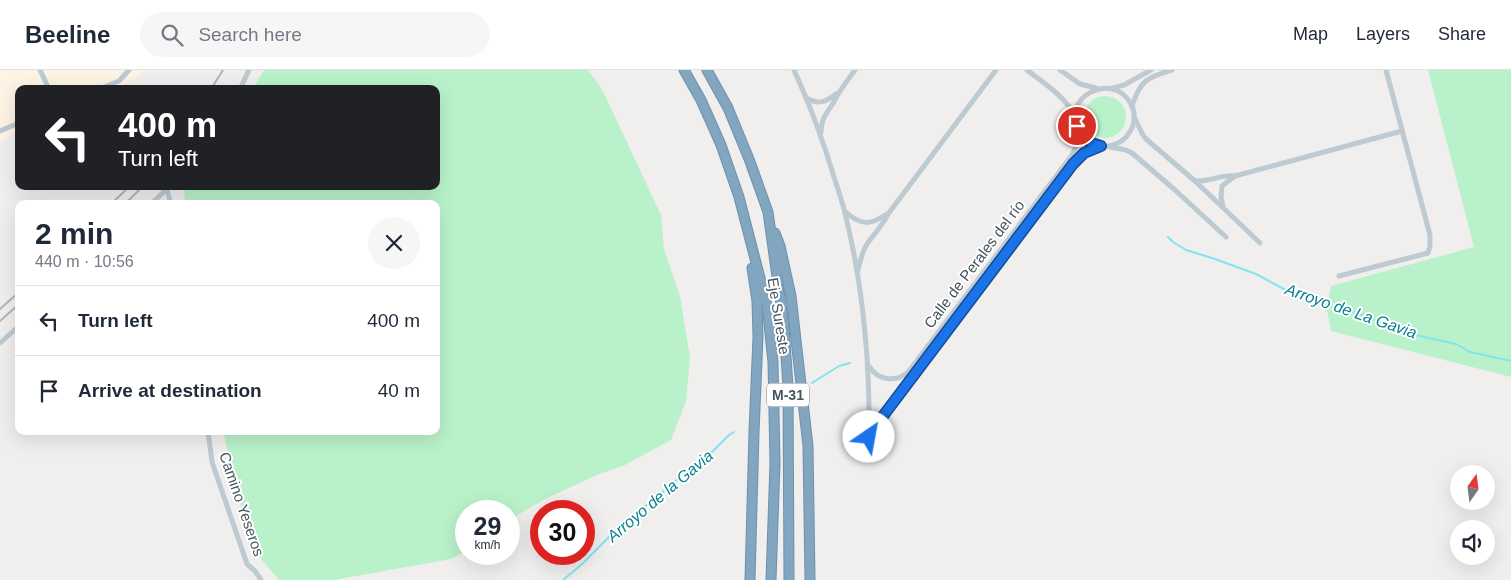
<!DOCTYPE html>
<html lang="en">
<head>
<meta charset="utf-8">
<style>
	body { margin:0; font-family:Arial,sans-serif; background:#f6f6f7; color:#1f2937; height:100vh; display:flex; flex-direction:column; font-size:19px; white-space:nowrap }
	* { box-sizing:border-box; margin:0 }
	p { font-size:16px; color:#747a83 }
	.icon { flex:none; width:28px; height:28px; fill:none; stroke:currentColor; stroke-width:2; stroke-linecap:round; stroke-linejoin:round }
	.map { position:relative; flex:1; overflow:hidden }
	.side { position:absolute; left:15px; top:130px; width:425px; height:235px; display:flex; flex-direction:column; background:#fff; border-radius:10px; box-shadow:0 5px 20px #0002 }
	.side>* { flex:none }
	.guide { position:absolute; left:15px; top:15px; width:425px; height:105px; border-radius:10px; box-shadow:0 5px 20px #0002; background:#202124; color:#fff; overflow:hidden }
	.needle { width:32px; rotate:14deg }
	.fabs { position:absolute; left:1450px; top:395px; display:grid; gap:10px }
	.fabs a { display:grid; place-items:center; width:45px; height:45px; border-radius:50%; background:#fff; box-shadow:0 5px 20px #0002; font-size:25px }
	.speed { position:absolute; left:455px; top:430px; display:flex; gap:10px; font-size:25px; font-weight:700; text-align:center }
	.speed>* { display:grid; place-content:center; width:65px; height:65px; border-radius:50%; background:#fff; box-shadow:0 5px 20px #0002; line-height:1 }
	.speed small { font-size:12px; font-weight:400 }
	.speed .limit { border:8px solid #d22; background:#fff; color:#111 }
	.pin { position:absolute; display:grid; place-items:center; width:42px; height:42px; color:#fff; margin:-21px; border:2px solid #fff; border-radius:50%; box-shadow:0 1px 5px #0007 }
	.me { position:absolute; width:55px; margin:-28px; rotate:33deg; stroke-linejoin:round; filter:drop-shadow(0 0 4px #0008) }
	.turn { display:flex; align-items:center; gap:18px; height:105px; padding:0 20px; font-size:22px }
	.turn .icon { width:65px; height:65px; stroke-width:2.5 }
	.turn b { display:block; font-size:35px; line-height:42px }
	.round { display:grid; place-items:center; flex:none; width:52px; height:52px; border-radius:26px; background:#f6f6f7 }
	.summary { display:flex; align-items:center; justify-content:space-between; height:85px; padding:0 20px }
	h1 { font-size:30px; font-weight:700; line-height:38px }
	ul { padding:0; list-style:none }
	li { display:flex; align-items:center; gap:15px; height:70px; padding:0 20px; border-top:1px solid #e0e1e3 }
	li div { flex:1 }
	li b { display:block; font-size:19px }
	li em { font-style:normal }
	header { display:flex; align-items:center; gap:30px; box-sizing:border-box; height:70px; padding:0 25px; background:#fff; border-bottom:1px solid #e0e1e3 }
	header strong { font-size:24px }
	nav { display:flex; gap:28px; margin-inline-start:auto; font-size:18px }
	.search { width:350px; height:45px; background:#f6f6f7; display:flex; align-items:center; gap:12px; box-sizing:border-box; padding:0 18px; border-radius:28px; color:#747a83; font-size:19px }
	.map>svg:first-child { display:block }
	.commercial { fill:#fdf4e6 }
	.green { fill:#b9f2ca }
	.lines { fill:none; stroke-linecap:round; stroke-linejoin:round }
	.stream { stroke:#83e4f1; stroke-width:2 }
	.motorway-casing { stroke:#6d91ac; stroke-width:11 }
	.minor { stroke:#bdcad1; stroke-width:5 }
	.motorway { stroke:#82a6c0; stroke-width:9 }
	.rail { stroke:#b0b4b9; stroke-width:2 }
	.route-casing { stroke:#114b97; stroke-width:12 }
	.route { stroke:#1a73e8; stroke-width:9 }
	.labels { text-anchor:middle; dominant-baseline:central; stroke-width:4; stroke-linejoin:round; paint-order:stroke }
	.shield { fill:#fff; stroke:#7d878e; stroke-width:1 }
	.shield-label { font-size:14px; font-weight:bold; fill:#45545d }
	.street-label { font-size:15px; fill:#45545d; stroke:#fff }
	.water-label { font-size:16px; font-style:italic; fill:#068191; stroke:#fff }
</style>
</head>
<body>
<header>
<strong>Beeline</strong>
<div class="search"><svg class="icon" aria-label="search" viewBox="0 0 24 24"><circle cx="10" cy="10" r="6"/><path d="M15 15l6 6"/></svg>Search here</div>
<nav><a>Map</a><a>Layers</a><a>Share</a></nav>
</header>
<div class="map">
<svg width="1511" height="510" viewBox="0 0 1511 510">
	<rect width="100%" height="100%" fill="#f1eeee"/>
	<path class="commercial" d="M 0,0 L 146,0 L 135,9 L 115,19 L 19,19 L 19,62 L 0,71 Z"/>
	<g class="green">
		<path d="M 264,0 L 588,0 L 602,19 L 661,145 L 664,179 L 680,226 L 690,288 L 686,331 L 671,370 L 625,395 L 597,405 L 543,430 L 509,450 L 509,441 L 466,441 L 466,481 L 451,489 L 334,510 L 279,510 L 255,482 L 239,429 L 223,361 L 436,361 L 436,134 L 185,134 L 184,116 L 436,116 L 436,19 L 253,19 Z"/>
		<path d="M 1428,0 L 1511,0 L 1511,307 L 1331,261 L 1327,240 L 1331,216 L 1474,177 Z"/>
		<circle cx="1105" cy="47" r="21"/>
	</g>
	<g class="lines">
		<g class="stream">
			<path d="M 1168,167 L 1173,172 L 1186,180 L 1215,189 L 1256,204 L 1297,226 L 1335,238 L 1345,239 L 1415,265 L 1456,274 L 1470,282 L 1511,291"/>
			<path d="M 812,313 L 839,296 L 850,293"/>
			<path d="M 563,510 L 581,495 L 621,455 L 657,427 L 680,407 L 700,394 L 729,365 L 734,362"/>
		</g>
		<g class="motorway-casing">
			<g id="motorway">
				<path d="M 684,0 L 701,30 L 721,75 L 739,127 L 767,235 L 773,292 L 775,393 L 771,510"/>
				<path d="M 707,0 L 728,38 L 749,89 L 768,142 L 784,257 L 788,316 L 789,510"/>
				<path d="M 775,163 L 780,176 L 791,226 L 808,376 L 810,510"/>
				<path d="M 750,510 L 754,362 L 758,267 L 757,231 L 752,198"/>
			</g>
		</g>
		<g class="minor">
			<path d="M 40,0 L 49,19"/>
			<path d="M 794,0 C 810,35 823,70 834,107 C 838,119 842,131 845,143 C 863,216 870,291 869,366"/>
			<path d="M 1027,0 C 1046,15 1062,24 1075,45"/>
			<path d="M 1060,0 L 1080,14 L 1096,18"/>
			<path d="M 1113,18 L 1124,15 L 1151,0"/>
			<path d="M 99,19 L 119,11 L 129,0"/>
			<path d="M 240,19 L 249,0"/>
			<path d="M 806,28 C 819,35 826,32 836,24"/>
			<path d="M 1132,36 C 1140,11 1147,7 1172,0"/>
			<path d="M 1135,49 L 1143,65 L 1146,69 L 1195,111 L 1260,173"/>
			<path d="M 0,61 L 19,53"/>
			<path d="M 821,62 C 822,44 828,43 835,30 C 840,19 848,10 855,0"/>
			<path d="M 1110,77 L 1126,80 L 1132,83 L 1175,120 L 1226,167"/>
			<path d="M 1195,111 C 1210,112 1222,104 1235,106 L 1402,61"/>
			<path d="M 167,120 L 171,134"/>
			<path d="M 151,134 L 170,116"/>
			<path d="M 1223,137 L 1221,127 L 1222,116 L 1235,106"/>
			<path d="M 846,142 C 861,156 871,155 887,144"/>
			<path d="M 858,200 C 860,191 862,182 867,174 C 874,164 883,155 888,144 L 996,0"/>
			<path d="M 1339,206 L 1428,183 L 1430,176 L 1430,165 L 1386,0"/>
			<path d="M 0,273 L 19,256"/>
			<path d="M 869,296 C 878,311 897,313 909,301 L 1072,85 L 1076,76 L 1077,57"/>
			<path d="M 208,361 L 212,392 L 247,494 L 255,501 L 261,510"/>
			<path d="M 869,367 L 880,350 L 1076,90 C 1092,72 1118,82 1129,63 C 1135,55 1136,43 1131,34 C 1113,0 1059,27 1079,62 C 1084,70 1091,74 1101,77"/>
		</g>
		<use href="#motorway" class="motorway"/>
		<g class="rail">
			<path d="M 211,19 L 223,0"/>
			<path d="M 111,134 L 130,116"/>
			<path d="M 125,134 L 143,116"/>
			<path d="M 0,239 L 19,222"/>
			<path d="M 0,251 L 19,234"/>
		</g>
	</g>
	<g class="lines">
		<g class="route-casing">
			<path id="route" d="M 869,367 L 880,350 L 1073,94 L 1084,83 L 1101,76 C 1089,74 1082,67 1077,56"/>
		</g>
		<use href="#route" class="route"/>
	</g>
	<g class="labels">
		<rect class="shield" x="767" y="313.5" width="42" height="23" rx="4"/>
		<g class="shield-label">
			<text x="788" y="325">M-31</text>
		</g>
		<g class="street-label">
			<text transform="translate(974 194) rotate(-53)">Calle de Perales del río</text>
			<text transform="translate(779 246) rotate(81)">Eje Sureste</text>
			<text transform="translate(242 434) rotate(71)">Camino Yeseros</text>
		</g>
		<g class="water-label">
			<text transform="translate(1351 241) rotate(19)">Arroyo de La Gavia</text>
			<text transform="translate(660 426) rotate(-40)">Arroyo de la Gavia</text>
		</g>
	</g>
</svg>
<div class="fabs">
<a><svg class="needle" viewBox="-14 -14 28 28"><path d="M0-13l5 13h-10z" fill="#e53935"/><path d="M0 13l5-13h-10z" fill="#747a83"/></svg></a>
<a><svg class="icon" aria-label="sound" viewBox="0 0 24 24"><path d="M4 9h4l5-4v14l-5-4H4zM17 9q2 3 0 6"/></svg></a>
</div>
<div class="speed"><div>29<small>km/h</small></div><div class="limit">30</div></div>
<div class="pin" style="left:1077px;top:56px;background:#d93025"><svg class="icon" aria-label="arrive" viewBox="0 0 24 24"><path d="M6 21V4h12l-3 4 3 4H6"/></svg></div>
<svg class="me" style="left:869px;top:367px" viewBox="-20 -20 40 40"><circle r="19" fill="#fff"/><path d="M0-13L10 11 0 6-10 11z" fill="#1a73e8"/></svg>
<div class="guide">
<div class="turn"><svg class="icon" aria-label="left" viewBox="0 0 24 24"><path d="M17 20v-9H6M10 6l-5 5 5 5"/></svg><div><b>400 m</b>Turn left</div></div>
</div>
<section class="side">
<div class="summary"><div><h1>2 min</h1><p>440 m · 10:56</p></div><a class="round"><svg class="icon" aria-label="close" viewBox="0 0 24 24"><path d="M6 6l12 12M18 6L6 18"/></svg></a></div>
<ul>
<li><svg class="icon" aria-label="left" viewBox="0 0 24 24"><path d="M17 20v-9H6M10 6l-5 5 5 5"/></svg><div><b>Turn left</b></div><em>400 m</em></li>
<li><svg class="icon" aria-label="arrive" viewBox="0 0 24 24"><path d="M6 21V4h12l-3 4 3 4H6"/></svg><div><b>Arrive at destination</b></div><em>40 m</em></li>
</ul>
</section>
</div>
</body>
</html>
